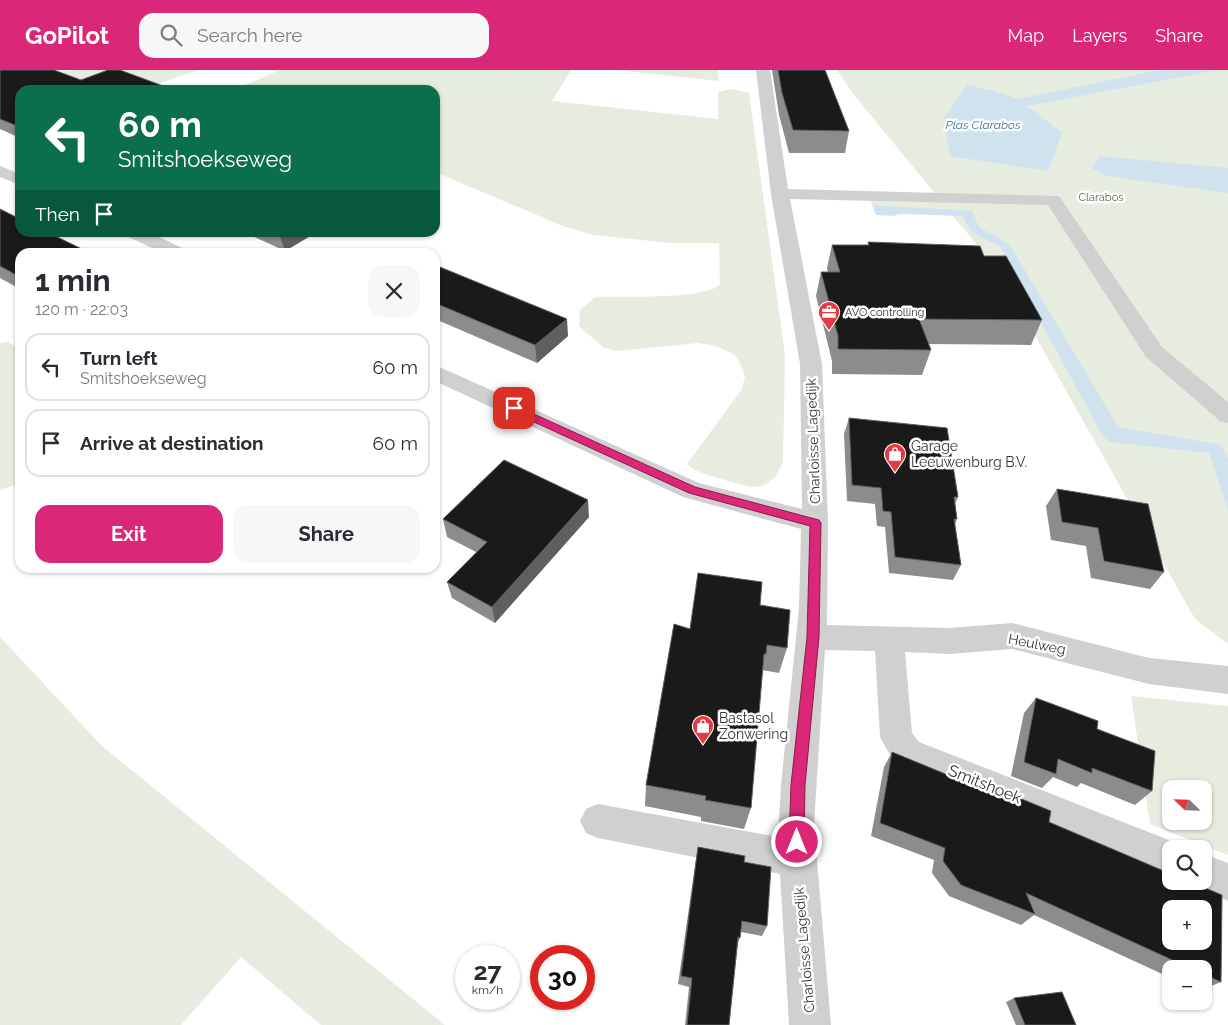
<!DOCTYPE html>
<html lang="en">
<head>
<meta charset="utf-8">
<style>
	body { margin:0; font-family:Raleway,sans-serif; background:#f7f7f7; color:#2b2b33; height:100vh; display:flex; flex-direction:column; font-size:19px; white-space:nowrap }
	* { box-sizing:border-box; margin:0 }
	p { font-size:16px; color:#7c7c81 }
	.icon { flex:none; width:28px; height:28px; fill:none; stroke:currentColor; stroke-width:2; stroke-linecap:round; stroke-linejoin:round }
	.map { position:relative; flex:1; overflow:hidden }
	.drawer { position:absolute; left:15px; top:178px; width:425px; height:325px; display:flex; flex-direction:column; background:#fff; border-radius:15px; box-shadow:0 1px 4px #0004 }
	.drawer>* { flex:none }
	.guide { position:absolute; left:15px; top:15px; width:425px; height:152px; border-radius:15px; box-shadow:0 1px 4px #0004; background:#0b6e4f; color:#fff; overflow:hidden }
	.needle { width:32px; rotate:293deg }
	.fabs { position:absolute; left:1162px; top:710px; display:grid; gap:10px }
	.fabs a { display:grid; place-items:center; width:50px; height:50px; border-radius:10px; background:#fff; box-shadow:0 1px 4px #0004; font-size:25px }
	.speed { position:absolute; left:455px; top:875px; display:flex; gap:10px; font-size:25px; font-weight:700; text-align:center }
	.speed>* { display:grid; place-content:center; width:65px; height:65px; border-radius:50%; background:#fff; box-shadow:0 1px 4px #0004; line-height:1 }
	.speed small { font-size:12px; font-weight:400 }
	.speed .limit { border:8px solid #d22; background:#fff; color:#111 }
	.pin { position:absolute; display:grid; place-items:center; width:42px; height:42px; color:#fff; margin:-21px; border-radius:10px; box-shadow:0 2px 8px #0006 }
	.me { position:absolute; width:55px; margin:-28px; rotate:0deg; stroke-linejoin:round; filter:drop-shadow(0 0 4px #0008) }
	.turn { display:flex; align-items:center; gap:18px; height:105px; padding:0 20px; font-size:22px }
	.turn .icon { width:65px; height:65px; stroke-width:2.5 }
	.turn b { display:block; font-size:35px; line-height:42px }
	.then { display:flex; align-items:center; height:48px; padding:0 20px; background:#0003; gap:10px; font-size:19px }
	.round { display:grid; place-items:center; flex:none; width:52px; height:52px; border-radius:15px; background:#f7f7f7 }
	.headline { display:flex; align-items:center; justify-content:space-between; height:85px; padding:0 20px }
	h1 { font-size:30px; font-weight:700; line-height:38px }
	.button { display:flex; gap:10px; margin-top:auto; padding:10px 20px }
	.button a { flex:1; height:58px; border-radius:15px; background:#db2777; color:#fff; font-size:20px; font-weight:700; line-height:58px; text-align:center }
	.button a+a { background:#f7f7f7; color:#2b2b33 }
	ul { padding:0; list-style:none }
	li { display:flex; align-items:center; gap:15px; height:68px; margin:0 10px 8px; padding:0 10px; border:2px solid #e1e1e2; border-radius:15px }
	li div { flex:1 }
	li b { display:block; font-size:19px }
	li em { font-style:normal }
	header { display:flex; align-items:center; gap:30px; box-sizing:border-box; height:70px; padding:0 25px; background:#db2777; color:#fff }
	header strong { font-size:24px }
	nav { display:flex; gap:28px; margin-inline-start:auto; font-size:18px }
	.search { width:350px; height:45px; background:#f7f7f7; display:flex; align-items:center; gap:12px; box-sizing:border-box; padding:0 18px; border-radius:15px; color:#7c7c81; font-size:19px }
	.map>svg:first-child { display:block }
	.green { fill:#e6ecdf; fill-rule:evenodd }
	.water { fill:#cfe2ee }
	.lines { fill:none; stroke-linecap:round; stroke-linejoin:round }
	.minor { fill:#d0d0d0; fill-rule:evenodd }
	.wall { fill:#8c8c8c }
	.shaded-wall { fill:#5f5f5f }
	.building { fill:#1a1a1a; stroke:#5f5f5f; fill-rule:evenodd }
	.route { fill:#db2777; stroke:#8e194d }
	.labels { text-anchor:middle; dominant-baseline:central; stroke-width:5; stroke-linejoin:round; paint-order:stroke }
	.far-park-label { font-size:11px; fill:#56703f; stroke:#fff }
	.far-poi-label { font-size:11px; fill:#333; stroke:#fff; text-anchor:start }
	.far-water-label { font-size:12px; font-style:italic; fill:#3f7597; stroke:#fff }
	.street-label { font-size:14px; fill:#333; stroke:#fff }
	.poi-label { font-size:14px; fill:#333; stroke:#fff; text-anchor:start }
	.near-street-label { font-size:16px; fill:#333; stroke:#fff }
</style>
</head>
<body>
<header>
<strong>GoPilot</strong>
<div class="search"><svg class="icon" aria-label="search" viewBox="0 0 24 24"><circle cx="10" cy="10" r="6"/><path d="M15 15l6 6"/></svg>Search here</div>
<nav><a>Map</a><a>Layers</a><a>Share</a></nav>
</header>
<div class="map">
<svg width="1228" height="955" viewBox="0 0 1228 955">
	<rect width="100%" height="100%" fill="#fff"/>
	<g class="green">
		<path d="M 39,0 L 58,0 L 57,2 L 78,0 L 198,0 L 141,20 L 32,20 Z"/>
		<path d="M 280,0 L 571,0 L 552,31 L 718,49 L 718,22 L 732,19 L 749,23 L 785,285 L 783,391 C 779,404 771,415 756,417 C 747,418 705,404 694,400 L 687,394 L 742,319 L 745,306 L 740,293 L 735,285 L 716,276 L 698,273 L 617,281 L 604,278 L 579,256 L 580,240 L 595,227 C 623,226 700,230 720,215 L 719,173 L 671,173 L 593,165 L 563,156 L 435,102 L 435,20 L 233,20 Z"/>
		<path d="M 616,0 L 717,0 L 719,11 Z"/>
		<path d="M 837,0 L 1228,0 L 1228,574 L 1195,549 L 998,200 L 948,140 L 872,135 L 871,131 L 942,132 L 854,25 Z"/>
		<path d="M 8,272 L 20,280 L 20,413 L 0,420 L 0,273 Z"/>
		<path d="M 0,567 L 102,676 L 445,955 L 321,955 L 241,887 L 181,955 L 0,955 Z"/>
		<path d="M 1131,626 L 1228,636 L 1228,785 L 1150,754 ZM 1171,719 L 1204,719 L 1204,751 L 1171,751 Z"/>
	</g>
	<g class="water">
		<path d="M 1159,0 L 1217,0 L 1027,36 L 1062,63 L 1048,101 L 950,86 L 944,48 L 967,15 L 995,21 L 1018,29 Z"/>
		<path d="M 1099,86 L 1228,98 L 1228,123 L 1107,106 L 1092,99 Z"/>
		<path d="M 872,135 L 972,141 L 979,157 L 1010,175 L 1118,357 L 1222,375 L 1228,390 L 1228,440 L 1209,383 L 1109,372 L 1102,365 L 1000,176 C 981,167 970,166 963,146 L 900,144 L 893,146 L 876,145 Z"/>
	</g>
	<g class="lines">
		<g class="minor">
			<path d="M 756,0 L 770,0 L 788,119 L 1059,126 L 1162,277 L 1228,332 L 1228,353 L 1220,351 L 1146,287 L 1048,135 L 790,129 L 822,294 L 828,453 L 827,555 L 950,558 L 1012,553 L 1149,588 L 1228,596 L 1228,624 L 1149,614 L 1012,579 L 950,584 L 905,582 L 912,663 L 919,672 L 1184,776 L 1185,779 L 1171,779 L 1171,807 L 895,694 L 880,667 L 875,581 L 825,580 L 814,755 L 831,955 L 789,955 L 780,804 L 598,768 L 586,763 L 580,751 L 586,739 L 598,734 L 778,767 L 781,715 L 799,538 L 801,459 L 683,427 L 435,311 L 435,295 L 699,413 L 802,439 L 800,294 L 771,124 Z"/>
			<path d="M 0,96 L 20,104 L 20,115 L 0,107 Z"/>
			<path d="M 124,162 L 149,162 L 182,178 L 185,182 L 161,182 L 126,166 Z"/>
			<path d="M 1204,784 L 1228,793 L 1228,831 L 1191,815 L 1189,811 L 1204,811 Z"/>
		</g>
	</g>
	<g class="wall">
		<path d="M 0,0 L 81,10 L 20,20 L 20,68 L 0,59 Z"/>
		<path d="M 772,0 L 825,0 L 849,61 L 845,83 L 789,83 L 779,45 Z"/>
		<path d="M 0,139 L 20,182 L 20,219 L 0,208 Z"/>
		<path d="M 244,162 L 317,162 L 285,181 Z"/>
		<path d="M 868,172 L 984,186 L 1042,250 L 1031,275 L 928,274 L 931,280 L 922,305 L 832,304 L 832,291 L 816,226 L 821,202 L 828,202 L 827,198 L 832,175 L 868,175 Z"/>
		<path d="M 435,195 L 568,266 L 537,293 L 435,249 Z"/>
		<path d="M 849,348 L 958,427 L 955,434 L 957,449 L 955,455 L 961,495 L 953,510 L 889,503 L 885,457 L 877,456 L 875,434 L 847,431 L 844,364 Z"/>
		<path d="M 1057,419 L 1164,502 L 1150,519 L 1091,508 L 1086,476 L 1051,470 L 1046,436 Z"/>
		<path d="M 589,447 L 495,553 L 452,528 L 447,512 L 476,482 L 447,467 L 443,449 Z"/>
		<path d="M 760,535 L 787,578 L 779,603 L 762,600 L 751,738 L 744,759 L 701,751 L 701,747 L 645,736 L 646,715 L 690,559 Z"/>
		<path d="M 1036,628 L 1097,659 L 1152,721 L 1135,735 L 1081,713 L 1077,717 L 1053,707 L 1042,718 L 1011,706 L 1024,643 Z"/>
		<path d="M 892,682 L 1013,732 L 1017,727 L 1049,752 L 1221,912 L 1204,919 L 1204,899 L 1171,899 L 1171,908 L 1034,845 L 1021,855 L 949,826 L 932,803 L 934,790 L 871,766 L 884,697 Z"/>
		<path d="M 698,777 L 744,792 L 767,856 L 762,866 L 741,862 L 740,868 L 738,873 L 729,955 L 685,955 L 689,917 L 678,914 L 696,789 Z"/>
		<path d="M 1014,928 L 1076,955 L 1016,955 L 1006,932 Z"/>
	</g>
	<g class="shaded-wall">
		<path d="M 287,162 L 317,162 L 285,181 L 280,166 Z"/>
		<path d="M 567,249 L 568,266 L 537,293 L 535,275 Z"/>
		<path d="M 588,430 L 589,447 L 495,553 L 492,537 Z"/>
	</g>
	<g class="building">
		<path d="M 0,0 L 54,0 L 81,10 L 108,0 L 120,0 L 174,20 L 20,20 L 20,57 L 0,49 Z"/>
		<path d="M 778,0 L 825,0 L 849,61 L 793,60 L 782,23 Z"/>
		<path d="M 0,139 L 20,149 L 20,162 L 47,162 L 88,182 L 20,182 L 20,207 L 0,196 Z"/>
		<path d="M 271,162 L 287,162 L 280,166 Z"/>
		<path d="M 868,172 L 980,176 L 984,186 L 1006,186 L 1042,250 L 919,249 L 931,280 L 838,279 L 838,266 L 821,202 L 840,202 L 832,175 L 869,175 Z"/>
		<path d="M 435,195 L 567,249 L 535,275 L 435,233 Z"/>
		<path d="M 849,348 L 947,358 L 958,427 L 954,427 L 957,449 L 954,449 L 961,495 L 895,487 L 891,442 L 883,441 L 881,418 L 852,415 Z"/>
		<path d="M 504,390 L 588,430 L 492,537 L 447,512 L 487,472 L 443,449 Z"/>
		<path d="M 1057,419 L 1148,434 L 1164,502 L 1104,491 L 1098,458 L 1062,452 Z"/>
		<path d="M 698,503 L 762,512 L 760,535 L 790,540 L 787,578 L 767,575 L 766,584 L 764,584 L 751,738 L 705,730 L 706,726 L 646,715 L 674,554 L 690,559 Z"/>
		<path d="M 1036,628 L 1098,651 L 1097,659 L 1155,681 L 1152,721 L 1092,698 L 1092,703 L 1058,689 L 1056,704 L 1024,692 Z"/>
		<path d="M 892,682 L 1016,733 L 1017,727 L 1051,741 L 1049,752 L 1171,804 L 1171,811 L 1189,811 L 1222,825 L 1221,912 L 1204,904 L 1204,899 L 1192,899 L 1026,823 L 1035,844 L 961,815 L 943,791 L 945,778 L 880,753 ZM 1171,839 L 1204,839 L 1204,871 L 1171,871 Z"/>
		<path d="M 698,777 L 745,786 L 744,792 L 771,797 L 767,856 L 742,851 L 740,868 L 738,867 L 729,955 L 687,955 L 692,908 L 681,906 Z"/>
		<path d="M 1062,922 L 1076,955 L 1025,955 L 1014,928 Z"/>
	</g>
	<path class="route" d="M 514,335 L 695,417 L 819,450 L 821,453 L 819,567 L 805,715 L 804,772 L 802,777 L 797,780 L 791,777 L 789,772 L 791,715 L 807,567 L 810,456 L 689,423 L 510,341 L 509,338 Z"/>
	<defs>
		<g id="office-pin" transform="scale(1.125)"><path d="M0 17L-7.5 6A9.5 9.5 0 1 1 7.5 6Z" fill="#e63946" stroke="#fff"/><path d="M-6-3h4V-5.5h4V-3h4V5H-6ZM-1-4.5V-3h2v-1.5ZM-6 0V1H6V0Z" fill="#fff"/></g>
		<g id="shop-pin" transform="scale(1.125)"><path d="M0 17L-7.5 6A9.5 9.5 0 1 1 7.5 6Z" fill="#e63946" stroke="#fff"/><path d="M-5-2.5h2.3a2.7 3.5 0 0 1 5.4 0H5L5.5 6h-11ZM-1.5-2.5h3a1.5 2.3 0 0 0-3 0Z" fill="#fff"/></g>
	</defs>
	<g fill-rule="evenodd">
		<use href="#office-pin" x="829" y="242"/>
		<use href="#shop-pin" x="895" y="384"/>
		<use href="#shop-pin" x="703" y="656"/>
	</g>
	<g class="labels">
		<g class="far-park-label">
			<text x="1101" y="127">Clarabos</text>
		</g>
		<g class="far-poi-label">
			<text x="845" y="242">AVO controlling</text>
		</g>
		<g class="far-water-label">
			<text x="983" y="55">Plas Clarabos</text>
		</g>
		<g class="street-label">
			<text transform="translate(813 371) rotate(-92)">Charloisse Lagedijk</text>
			<text transform="translate(1037 574) rotate(11)">Heulweg</text>
			<text transform="translate(804 880) rotate(-95)">Charloisse Lagedijk</text>
		</g>
		<g class="poi-label">
			<text x="911" y="376">Garage<tspan x="911" dy="16">Leeuwenburg B.V.</tspan></text>
			<text x="719" y="648">Bastasol<tspan x="719" dy="16">Zonwering</tspan></text>
		</g>
		<g class="near-street-label">
			<text transform="translate(985 714) rotate(22)">Smitshoek</text>
		</g>
	</g>
</svg>
<div class="fabs">
<a><svg class="needle" viewBox="-14 -14 28 28"><path d="M0-13l5 13h-10z" fill="#e53935"/><path d="M0 13l5-13h-10z" fill="#7c7c81"/></svg></a>
<a><svg class="icon" aria-label="search" viewBox="0 0 24 24"><circle cx="10" cy="10" r="6"/><path d="M15 15l6 6"/></svg></a>
<a>+</a>
<a>−</a>
</div>
<div class="speed"><div>27<small>km/h</small></div><div class="limit">30</div></div>
<div class="pin" style="left:514px;top:338px;background:#d93025"><svg class="icon" aria-label="arrive" viewBox="0 0 24 24"><path d="M6 21V4h12l-3 4 3 4H6"/></svg></div>
<svg class="me" style="left:797px;top:772px" viewBox="-20 -20 40 40"><circle r="17" fill="#db2777" stroke="#fff" stroke-width="3"/><path d="M0-11L8 9 0 5-8 9z" fill="#fff"/></svg>
<div class="guide">
<div class="turn"><svg class="icon" aria-label="left" viewBox="0 0 24 24"><path d="M17 20v-9H6M10 6l-5 5 5 5"/></svg><div><b>60 m</b>Smitshoekseweg</div></div>
<div class="then">Then<svg class="icon" aria-label="arrive" viewBox="0 0 24 24"><path d="M6 21V4h12l-3 4 3 4H6"/></svg></div>
</div>
<section class="drawer">
<div class="headline"><div><h1>1 min</h1><p>120 m · 22:03</p></div><a class="round"><svg class="icon" aria-label="close" viewBox="0 0 24 24"><path d="M6 6l12 12M18 6L6 18"/></svg></a></div>
<ul>
<li><svg class="icon" aria-label="left" viewBox="0 0 24 24"><path d="M17 20v-9H6M10 6l-5 5 5 5"/></svg><div><b>Turn left</b><p>Smitshoekseweg</p></div><em>60 m</em></li>
<li><svg class="icon" aria-label="arrive" viewBox="0 0 24 24"><path d="M6 21V4h12l-3 4 3 4H6"/></svg><div><b>Arrive at destination</b></div><em>60 m</em></li>
</ul>
<div class="button"><a>Exit</a><a>Share</a></div>
</section>
</div>
</body>
</html>
